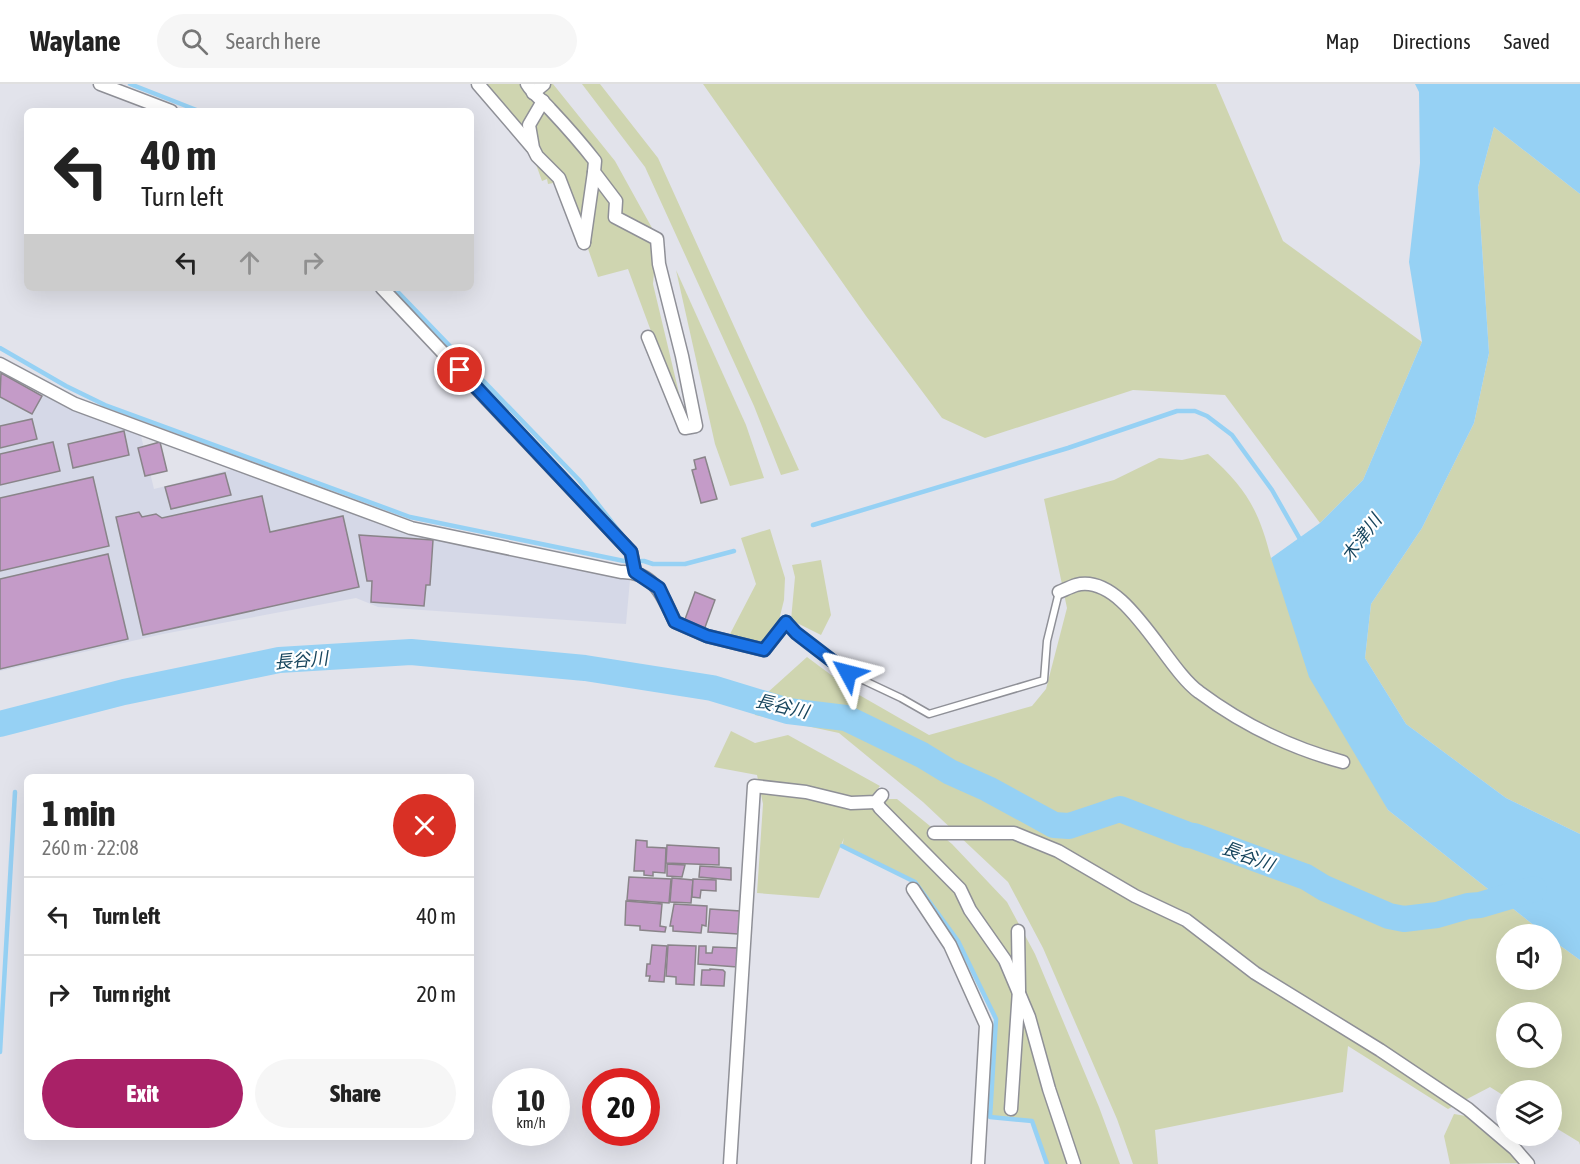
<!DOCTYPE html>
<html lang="en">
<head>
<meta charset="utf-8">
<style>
	body { margin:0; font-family:"Asap Condensed","Noto Sans JP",sans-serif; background:#f6f6f6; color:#222; height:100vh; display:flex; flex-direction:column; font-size:22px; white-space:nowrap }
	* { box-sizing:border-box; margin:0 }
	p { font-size:20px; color:#767676 }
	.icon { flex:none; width:33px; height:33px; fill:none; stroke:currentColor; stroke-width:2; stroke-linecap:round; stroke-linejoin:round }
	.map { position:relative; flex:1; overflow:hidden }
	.details { position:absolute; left:24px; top:690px; width:450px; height:366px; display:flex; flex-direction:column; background:#fff; border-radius:9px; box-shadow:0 6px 24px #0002 }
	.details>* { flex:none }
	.hud { position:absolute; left:24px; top:24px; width:450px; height:183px; border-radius:9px; box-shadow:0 6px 24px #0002; background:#fff; color:#222; overflow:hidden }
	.controls { position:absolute; left:1496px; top:840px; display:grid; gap:12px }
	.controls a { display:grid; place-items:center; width:66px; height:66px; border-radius:50%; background:#fff; box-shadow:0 6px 24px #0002; font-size:30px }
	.speed { position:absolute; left:492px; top:984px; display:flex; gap:12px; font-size:30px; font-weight:700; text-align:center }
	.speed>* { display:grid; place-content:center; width:78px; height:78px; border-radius:50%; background:#fff; box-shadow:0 6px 24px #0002; line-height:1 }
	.speed small { font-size:15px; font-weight:400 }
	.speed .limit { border:9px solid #d22; background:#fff; color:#111 }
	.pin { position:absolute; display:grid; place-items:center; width:51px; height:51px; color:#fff; margin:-26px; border:3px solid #fff; border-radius:50%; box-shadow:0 2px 6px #0007 }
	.me { position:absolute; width:66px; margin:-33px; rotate:308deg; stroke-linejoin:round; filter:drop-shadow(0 0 4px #0008) }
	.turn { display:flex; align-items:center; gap:21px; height:126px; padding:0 18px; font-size:27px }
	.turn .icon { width:78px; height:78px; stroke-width:2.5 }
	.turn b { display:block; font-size:42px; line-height:51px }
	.lanes { display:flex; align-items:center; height:57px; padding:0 18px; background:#0003; justify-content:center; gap:30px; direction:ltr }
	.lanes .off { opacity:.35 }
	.round { display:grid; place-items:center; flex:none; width:63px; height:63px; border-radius:32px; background:#f6f6f6 }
	.summary { display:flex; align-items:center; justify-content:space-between; height:102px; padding:0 18px }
	h1 { font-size:36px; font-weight:800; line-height:45px }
	.button { display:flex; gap:12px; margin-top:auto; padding:12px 18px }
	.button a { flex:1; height:69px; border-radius:36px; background:#a92167; color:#fff; font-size:24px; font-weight:800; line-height:69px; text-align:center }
	.button a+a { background:#f6f6f6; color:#222 }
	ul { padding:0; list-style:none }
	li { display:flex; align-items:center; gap:18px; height:78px; padding:0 18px; border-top:2px solid #e0e0e0 }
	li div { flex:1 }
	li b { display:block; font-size:22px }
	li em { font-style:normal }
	header { display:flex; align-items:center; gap:36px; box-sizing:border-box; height:84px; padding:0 30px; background:#fff; border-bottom:2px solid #e0e0e0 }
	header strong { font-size:28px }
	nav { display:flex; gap:33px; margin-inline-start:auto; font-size:21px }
	.search { width:420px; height:54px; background:#f6f6f6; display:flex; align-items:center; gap:15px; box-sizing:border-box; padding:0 21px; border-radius:33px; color:#767676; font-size:22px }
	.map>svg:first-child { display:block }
	.built { fill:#d5d8e7 }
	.green { fill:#cfd5b0; fill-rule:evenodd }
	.water { fill:#96d1f4 }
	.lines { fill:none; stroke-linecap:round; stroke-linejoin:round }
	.stream { stroke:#96d1f4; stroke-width:4.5 }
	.river { stroke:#96d1f4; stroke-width:26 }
	.building { fill:#c49bc8; stroke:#898489; stroke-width:1.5 }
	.lane-casing { stroke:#8f9097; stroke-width:9 }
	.street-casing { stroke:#8f9097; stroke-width:15 }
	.lane { stroke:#fff; stroke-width:6 }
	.street { stroke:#fff; stroke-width:12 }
	.route-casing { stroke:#114b97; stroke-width:15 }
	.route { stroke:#1a73e8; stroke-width:10 }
	.labels { text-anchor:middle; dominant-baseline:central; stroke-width:4.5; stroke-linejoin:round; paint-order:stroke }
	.water-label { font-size:18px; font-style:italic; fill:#18465e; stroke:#fff }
</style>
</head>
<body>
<header>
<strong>Waylane</strong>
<div class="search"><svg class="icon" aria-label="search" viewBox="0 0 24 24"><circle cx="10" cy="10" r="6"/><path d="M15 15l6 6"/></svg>Search here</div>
<nav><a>Map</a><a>Directions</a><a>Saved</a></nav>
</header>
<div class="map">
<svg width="1580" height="1080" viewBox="0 0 1580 1080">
	<rect width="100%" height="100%" fill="#e2e3eb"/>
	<path class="built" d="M 0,284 L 140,348 L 154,405 L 237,384 L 413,447 L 630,496 L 626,540 L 378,523 L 356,514 L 163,550 L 0,587 Z"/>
	<g class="green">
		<path d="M 481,0 L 553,0 L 615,77 L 657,153 L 653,200 L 688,347 L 628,185 L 598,193 L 564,97 L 548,100 L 547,95 L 542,97 L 533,72 Z"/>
		<path d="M 582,0 L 600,0 L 658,74 L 799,386 L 781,391 L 754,322 L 645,83 Z"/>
		<path d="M 703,0 L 1216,0 L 1283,157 L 1422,258 L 1363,396 L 1320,439 L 1225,311 L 1133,306 L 985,354 L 942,334 L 866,232 Z"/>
		<path d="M 1494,43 L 1580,110 L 1580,750 L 1506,714 L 1406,640 L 1365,574 L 1371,520 L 1422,444 L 1474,339 L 1489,269 L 1478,103 Z"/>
		<path d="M 676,186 L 746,341 L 764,394 L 730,402 L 715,360 Z"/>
		<path d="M 1208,370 C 1246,404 1258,424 1271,474 L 1388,726 L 1545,850 L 1506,850 L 1506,896 L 1551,896 L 1551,855 L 1580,876 L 1580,1061 L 1579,1058 L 1551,1041 L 1551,1006 L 1506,1006 L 1506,1013 L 1490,1003 L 1448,1025 L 1348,962 L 1343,1008 L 1155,1046 L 1158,1080 L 1133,1080 L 1117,1035 L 1043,864 L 1008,798 L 923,718 L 839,649 L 755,631 L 756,619 L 807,573 L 854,608 L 929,651 L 1032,622 L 1046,605 L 1067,524 L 1044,415 L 1114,396 L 1159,374 L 1182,376 ZM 1506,928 L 1551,928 L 1551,974 L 1506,974 Z"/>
		<path d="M 770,445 L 785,494 L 784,516 L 778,540 L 759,561 L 730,550 L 756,500 L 741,454 Z"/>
		<path d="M 821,476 L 831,531 L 821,551 L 791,536 L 795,493 L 792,481 Z"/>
		<path d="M 731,647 L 755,659 L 788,651 L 880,702 L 869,715 L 897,715 L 952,760 L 1007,818 L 1035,870 L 1099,1023 L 1120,1080 L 1047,1080 L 1032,1037 L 990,1033 L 995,935 L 958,857 L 915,798 L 842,762 L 844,754 L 819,814 L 757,809 L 763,720 L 757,691 L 714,683 Z"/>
		<path d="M 1454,1030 L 1472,1033 L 1513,1067 L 1520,1079 L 1450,1080 L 1444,1052 Z"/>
	</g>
	<path class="water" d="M 1415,0 L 1580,0 L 1580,110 L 1494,43 L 1478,103 L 1489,269 L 1474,339 L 1422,444 L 1371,520 L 1365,574 L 1406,640 L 1506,714 L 1580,750 L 1580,876 L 1551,855 L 1551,850 L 1545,850 L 1388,726 L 1309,593 L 1271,474 L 1320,439 L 1363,396 L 1422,258 L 1409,178 L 1420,79 L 1419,8 Z"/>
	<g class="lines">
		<g class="stream">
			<path d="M 130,0 L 199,27"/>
			<path d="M 394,204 L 579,396 L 622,451"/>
			<path d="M 0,264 L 66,302 L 105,321 L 410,433 L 624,477 L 644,477 L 653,480 L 685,480 L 734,467"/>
			<path d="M 813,441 L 1068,364 L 1177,327 L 1195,327 L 1207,332 L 1232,351 L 1272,406 L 1301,457"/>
			<path d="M 842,762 L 915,798 L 958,857 L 996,935 L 990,1033 L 1032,1037 L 1047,1080"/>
			<path d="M 0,968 L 15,708"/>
		</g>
		<path class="river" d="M 0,640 L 124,608 L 279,576 L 411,568 L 585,584 L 712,604 L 788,627 L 846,634 L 922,671 L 950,688 L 988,705 L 1054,741 L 1069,742 L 1120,725 L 1188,751 L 1194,752 L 1306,793 L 1324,804 L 1389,832 L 1404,835 L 1437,831 L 1468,822 L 1480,821 L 1534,805"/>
	</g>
	<g class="building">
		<path d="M 1,289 L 42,312 L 32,330 L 0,313 Z"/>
		<path d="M 32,335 L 37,355 L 0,364 L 0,342 Z"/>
		<path d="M 124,347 L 129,371 L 73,384 L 68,360 Z"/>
		<path d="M 53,358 L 60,387 L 0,401 L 0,370 Z"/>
		<path d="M 160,358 L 167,387 L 145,392 L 138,364 Z"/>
		<path d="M 705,373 L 717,415 L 701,419 L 692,386 L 696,385 L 694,376 Z"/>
		<path d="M 225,389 L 231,411 L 171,425 L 165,403 Z"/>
		<path d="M 93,393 L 109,462 L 0,487 L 0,414 Z"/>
		<path d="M 262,412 L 270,448 L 343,432 L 359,503 L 143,551 L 116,433 L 139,428 L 142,433 L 156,430 L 162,434 Z"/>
		<path d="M 359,451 L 433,456 L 430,501 L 426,501 L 424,522 L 371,518 L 372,497 L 367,497 Z"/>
		<path d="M 108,470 L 128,555 L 0,585 L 0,495 Z"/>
		<path d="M 695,508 L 715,516 L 704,546 L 684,538 Z"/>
		<path d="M 636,756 L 647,757 L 647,763 L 666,764 L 665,789 L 653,788 L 653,792 L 644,791 L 644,787 L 634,787 Z"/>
		<path d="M 667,761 L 719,764 L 719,781 L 666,779 Z"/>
		<path d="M 667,780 L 685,781 L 682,793 L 667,792 Z"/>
		<path d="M 700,782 L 731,784 L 731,796 L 699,793 Z"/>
		<path d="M 629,793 L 671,795 L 669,819 L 627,816 Z"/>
		<path d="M 672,794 L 693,796 L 691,819 L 670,818 Z"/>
		<path d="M 693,795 L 716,796 L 716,807 L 701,806 L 700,814 L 692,813 Z"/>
		<path d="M 626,817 L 662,820 L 660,842 L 666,843 L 665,848 L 640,846 L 640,842 L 625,841 Z"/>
		<path d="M 674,820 L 707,822 L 706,842 L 702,841 L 701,849 L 673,847 L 673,842 L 670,842 Z"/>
		<path d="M 710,825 L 740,827 L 738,850 L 708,848 Z"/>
		<path d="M 652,861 L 667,862 L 664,898 L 649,897 L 650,892 L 646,892 L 647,880 L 650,880 Z"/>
		<path d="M 668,861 L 696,862 L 694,901 L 676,900 L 676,893 L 666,892 Z"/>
		<path d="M 699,862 L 706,862 L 706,869 L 712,869 L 713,863 L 738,864 L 737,883 L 698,880 Z"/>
		<path d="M 710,885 L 723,886 L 725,888 L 724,902 L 701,901 L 702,886 L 710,886 Z"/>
	</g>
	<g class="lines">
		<g class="lane-casing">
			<path id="lane" d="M 786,539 L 796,549 L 848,589 L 901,614 L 929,630 L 1044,596 L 1047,557 L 1059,508"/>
		</g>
		<g class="street-casing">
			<g id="street">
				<path d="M 100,0 L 171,27"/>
				<path d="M 478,0 L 532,63"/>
				<path d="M 527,0 C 533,10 542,16 550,25 C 566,42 581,59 595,77 L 594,88 L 616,117 L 615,133 L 657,155 L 659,180 L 682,272 L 696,342 L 685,344 L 648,253"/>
				<path d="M 533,9 L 544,0"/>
				<path d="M 543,17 L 529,41 L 533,64 L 537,72 L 559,94 L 584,159"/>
				<path d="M 584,158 L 594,88"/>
				<path d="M 382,204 L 631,468 L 635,488"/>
				<path d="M 0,280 L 75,320 L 411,444 L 621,488 C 654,487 663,512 675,538 L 707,552 L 764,566 L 786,538"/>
				<path d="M 1059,508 C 1064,506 1070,503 1076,501 C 1125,488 1165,584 1199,608 C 1242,640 1291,664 1343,678"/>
				<path d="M 876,718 L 880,724 L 960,805 L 970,826 L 1005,876 L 1029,933 L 1049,1005 L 1074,1080"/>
				<path d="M 934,749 L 1014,749 L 1058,767 L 1135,812 L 1186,836 L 1255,889 L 1380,966 L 1468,1025 L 1515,1065 L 1528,1080"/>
				<path d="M 913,805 L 950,861 L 986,941 L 978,1080"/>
				<path d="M 1011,1025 L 1019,906 L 1018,847"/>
				<path d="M 730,1080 L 754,702 L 806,708 L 851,719 L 876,718 L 882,711"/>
			</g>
		</g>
		<use href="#lane" class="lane"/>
		<use href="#street" class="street"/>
	</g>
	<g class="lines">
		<g class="route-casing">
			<path id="route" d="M 460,286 L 631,468 L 635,488 L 659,504 L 675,538 L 707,552 L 764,566 L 786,538 L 796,549 L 848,589"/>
		</g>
		<use href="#route" class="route"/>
	</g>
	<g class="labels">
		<g class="water-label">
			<text transform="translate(1361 454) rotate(-53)">木津川</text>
			<text transform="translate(301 576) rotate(-5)">長谷川</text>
			<text transform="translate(782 622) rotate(13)">長谷川</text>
			<text transform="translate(1248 772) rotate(20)">長谷川</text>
		</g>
	</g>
</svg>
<div class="controls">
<a><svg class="icon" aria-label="sound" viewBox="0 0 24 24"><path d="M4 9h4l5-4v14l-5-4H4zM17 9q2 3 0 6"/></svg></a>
<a><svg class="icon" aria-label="search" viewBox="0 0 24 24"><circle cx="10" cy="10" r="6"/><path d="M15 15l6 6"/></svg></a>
<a><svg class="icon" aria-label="layers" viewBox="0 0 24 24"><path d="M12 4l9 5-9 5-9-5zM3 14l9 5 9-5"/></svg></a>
</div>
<div class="speed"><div>10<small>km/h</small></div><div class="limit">20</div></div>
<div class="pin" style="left:460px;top:286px;background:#d93025"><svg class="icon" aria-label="arrive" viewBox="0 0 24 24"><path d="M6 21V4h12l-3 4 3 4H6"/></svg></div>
<svg class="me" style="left:848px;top:589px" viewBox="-20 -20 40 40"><path d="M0-17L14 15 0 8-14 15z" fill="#1a73e8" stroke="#fff" stroke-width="4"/></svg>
<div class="hud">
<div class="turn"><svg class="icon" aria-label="left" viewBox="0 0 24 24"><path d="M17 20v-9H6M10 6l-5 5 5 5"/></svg><div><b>40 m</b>Turn left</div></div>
<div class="lanes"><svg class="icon" aria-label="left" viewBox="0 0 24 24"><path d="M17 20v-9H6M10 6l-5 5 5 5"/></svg><svg class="icon off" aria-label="ahead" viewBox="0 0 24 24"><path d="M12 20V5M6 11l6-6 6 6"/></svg><svg class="icon off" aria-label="right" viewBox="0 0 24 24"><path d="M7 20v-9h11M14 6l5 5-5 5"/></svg></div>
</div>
<section class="details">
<div class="summary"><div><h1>1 min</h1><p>260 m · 22:08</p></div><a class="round" style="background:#d93025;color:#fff"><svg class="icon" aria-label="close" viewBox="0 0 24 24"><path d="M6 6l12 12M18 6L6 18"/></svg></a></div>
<ul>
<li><svg class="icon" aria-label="left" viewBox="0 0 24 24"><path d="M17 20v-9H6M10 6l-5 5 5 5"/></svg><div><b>Turn left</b></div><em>40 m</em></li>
<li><svg class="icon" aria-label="right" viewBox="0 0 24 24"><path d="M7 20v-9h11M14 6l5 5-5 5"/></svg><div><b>Turn right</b></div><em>20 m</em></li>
</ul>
<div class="button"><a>Exit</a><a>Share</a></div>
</section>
</div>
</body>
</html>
